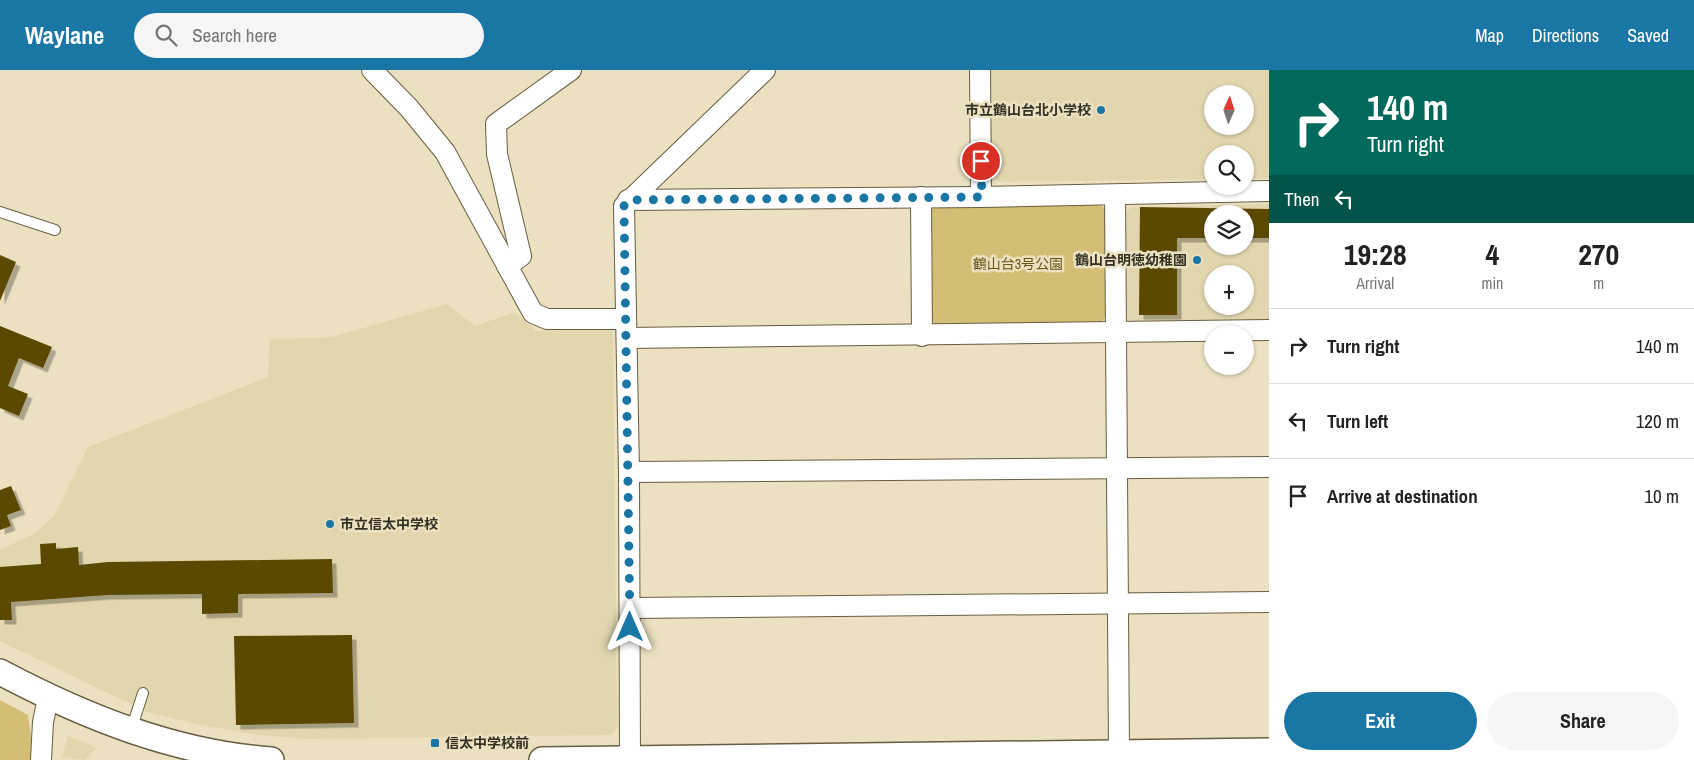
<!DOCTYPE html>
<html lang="en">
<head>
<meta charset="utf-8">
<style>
	body { margin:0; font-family:"Archivo Narrow","Noto Sans JP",sans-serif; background:#f6f6f6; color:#222; height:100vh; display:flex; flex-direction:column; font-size:19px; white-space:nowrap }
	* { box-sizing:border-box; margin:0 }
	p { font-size:16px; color:#767676 }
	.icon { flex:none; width:28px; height:28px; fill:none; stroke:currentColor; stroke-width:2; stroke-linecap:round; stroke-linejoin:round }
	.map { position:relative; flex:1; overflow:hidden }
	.sheet { display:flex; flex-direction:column; background:#fff; width:425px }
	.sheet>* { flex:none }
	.hud { background:#00695c; color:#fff; overflow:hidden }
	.needle { width:32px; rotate:3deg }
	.buttons { position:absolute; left:1204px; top:15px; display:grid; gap:10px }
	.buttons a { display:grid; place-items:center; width:50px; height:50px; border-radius:50%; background:#fff; box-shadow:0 1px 4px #0004; font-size:25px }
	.pin { position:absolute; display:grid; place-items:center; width:42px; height:42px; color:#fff; margin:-21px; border:2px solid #fff; border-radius:50%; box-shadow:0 1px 5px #0007 }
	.me { position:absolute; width:55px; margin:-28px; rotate:0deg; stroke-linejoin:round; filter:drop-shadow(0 0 4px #0008) }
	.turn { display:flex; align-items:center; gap:18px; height:105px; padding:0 15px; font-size:22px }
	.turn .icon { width:65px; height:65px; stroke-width:2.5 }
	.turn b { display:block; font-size:35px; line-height:42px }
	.then { display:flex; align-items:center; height:48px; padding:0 15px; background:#0003; gap:10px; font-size:19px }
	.eta { display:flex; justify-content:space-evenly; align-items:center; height:85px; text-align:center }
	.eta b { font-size:30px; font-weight:800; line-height:35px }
	.primary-button { display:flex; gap:10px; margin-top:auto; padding:10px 15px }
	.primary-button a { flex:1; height:58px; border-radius:30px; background:#1a77a5; color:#fff; font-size:20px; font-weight:800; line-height:58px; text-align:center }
	.primary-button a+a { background:#f6f6f6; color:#222 }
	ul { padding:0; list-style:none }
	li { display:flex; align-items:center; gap:15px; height:75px; padding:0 15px; border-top:1px solid #e0e0e0 }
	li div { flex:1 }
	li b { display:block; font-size:19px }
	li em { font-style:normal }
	header { display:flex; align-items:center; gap:30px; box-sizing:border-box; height:70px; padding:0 25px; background:#1a77a5; color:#fff }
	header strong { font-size:24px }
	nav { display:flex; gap:28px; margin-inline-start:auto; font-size:18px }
	.search { width:350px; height:45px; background:#f6f6f6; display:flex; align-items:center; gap:12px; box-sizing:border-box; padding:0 18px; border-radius:28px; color:#767676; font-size:19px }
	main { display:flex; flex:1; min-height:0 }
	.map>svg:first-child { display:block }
	.built { fill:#e1d6ae; fill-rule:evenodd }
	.green { fill:#d4be75 }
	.building { fill:#5b4a00; filter:url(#shadow) }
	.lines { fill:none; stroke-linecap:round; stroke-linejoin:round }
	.service-casing { stroke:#675e41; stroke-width:12 }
	.minor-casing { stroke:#675e41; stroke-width:22 }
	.tertiary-casing { stroke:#675e41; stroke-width:28 }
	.service { stroke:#fff; stroke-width:10 }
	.minor { stroke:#fff; stroke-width:20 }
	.tertiary { stroke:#fff; stroke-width:25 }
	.route { stroke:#1a77a5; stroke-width:9; stroke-dasharray:0 16.2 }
	.poi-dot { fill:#1a77a5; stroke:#ebe1c0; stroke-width:2 }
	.labels { text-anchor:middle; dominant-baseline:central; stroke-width:5; stroke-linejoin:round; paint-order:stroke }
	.poi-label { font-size:14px; font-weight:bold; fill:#343023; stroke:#ebe1c0; text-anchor:end }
	.park-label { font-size:14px; fill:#675618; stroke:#ebe1c0 }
</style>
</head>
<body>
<header>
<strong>Waylane</strong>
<div class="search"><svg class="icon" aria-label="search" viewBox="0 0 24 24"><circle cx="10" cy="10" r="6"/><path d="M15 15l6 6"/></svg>Search here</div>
<nav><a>Map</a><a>Directions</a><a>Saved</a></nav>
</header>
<main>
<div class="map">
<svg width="1269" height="690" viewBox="0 0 1269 690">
	<defs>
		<filter id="shadow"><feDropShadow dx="4.5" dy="4.5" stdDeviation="0" flood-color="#0004"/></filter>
	</defs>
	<rect width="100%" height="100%" fill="#ebe1c0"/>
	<g class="built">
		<path d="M 990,0 L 1269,0 L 1269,108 L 1245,109 L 1245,84 L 1212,84 L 1212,109 L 999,112 L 991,105 ZM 1212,24 L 1245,24 L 1245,56 L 1212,56 Z"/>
		<path d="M 1269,134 L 1269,251 L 1133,253 L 1124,244 L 1124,143 L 1132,137 ZM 1212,144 L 1245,144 L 1245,176 L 1212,176 ZM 1212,204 L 1245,204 L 1245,236 L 1212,236 Z"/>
		<path d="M 447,234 L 475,256 L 515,242 L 536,261 L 613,258 L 617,658 L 612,665 L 309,669 L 257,665 L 196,654 L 147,642 L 0,571 L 0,480 L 35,463 L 54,446 L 88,377 L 268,307 L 270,269 L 332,267 Z"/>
		<path d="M 68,666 L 97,678 L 85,690 L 62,687 Z"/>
	</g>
	<g class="green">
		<path d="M 1099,133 L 1108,142 L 1108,244 L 1101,253 L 936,255 L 927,246 L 929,145 L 936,134 Z"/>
		<path d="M 0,630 L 28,645 L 32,674 L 31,690 L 0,690 Z"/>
	</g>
	<g class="building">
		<path d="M 1140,137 L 1269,139 L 1269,168 L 1245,168 L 1245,144 L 1212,144 L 1212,168 L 1177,168 L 1177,245 L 1139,245 Z"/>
		<path d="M 0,185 L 16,192 L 0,231 Z"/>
		<path d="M 0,256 L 52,277 L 43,298 L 19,288 L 8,316 L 28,324 L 19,346 L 0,338 Z"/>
		<path d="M 11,416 L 21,440 L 7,445 L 11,456 L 0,460 L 0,420 Z"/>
		<path d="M 56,473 L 56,479 L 78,477 L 79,495 L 108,492 L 332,489 L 333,523 L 238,524 L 238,543 L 202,544 L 202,524 L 108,525 L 11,532 L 12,550 L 0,550 L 0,497 L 41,494 L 40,474 Z"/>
		<path d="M 352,565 L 354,653 L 236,655 L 234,566 Z"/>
	</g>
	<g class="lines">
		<g class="service-casing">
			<g id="service">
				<path d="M 0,142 L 55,160"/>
				<path d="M 131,660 L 143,623"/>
			</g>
		</g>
		<g class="minor-casing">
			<g id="minor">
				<path d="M 372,0 L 409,38 L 445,82 L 533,243 L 547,249 L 626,249"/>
				<path d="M 980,0 L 981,127"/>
				<path d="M 1115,125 C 1115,311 1119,497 1119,682 L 1117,690"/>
				<path d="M 921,127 L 922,266"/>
				<path d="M 628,130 L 981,127 L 1269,121"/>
				<path d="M 507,196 L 521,186 L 497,84 L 496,54 L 571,0"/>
				<path d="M 627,268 L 1269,260"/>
				<path d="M 629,402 L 1269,397"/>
				<path d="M 630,538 L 1269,532"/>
				<path d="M 630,689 L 629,402 L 624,136 L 765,0"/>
				<path d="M 41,690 L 43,652 L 48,628"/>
			</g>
		</g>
		<g class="tertiary-casing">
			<g id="tertiary">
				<path d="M 0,602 C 85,647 175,683 271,690"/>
				<path d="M 542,690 L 1269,681"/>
			</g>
		</g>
		<use href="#service" class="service"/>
		<use href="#minor" class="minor"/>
		<use href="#tertiary" class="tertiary"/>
	</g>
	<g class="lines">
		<path class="route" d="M 630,557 L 624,136 L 628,130 L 982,127 L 981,91"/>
	</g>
	<g class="poi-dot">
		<circle cx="1101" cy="40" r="5"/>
		<circle cx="1197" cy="190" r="5"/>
		<circle cx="330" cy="454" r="5"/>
		<rect x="430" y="668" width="10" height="10" rx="2.5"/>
	</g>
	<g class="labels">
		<g class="poi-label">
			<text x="1091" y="40">市立鶴山台北小学校</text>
			<text x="1187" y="190">鶴山台明徳幼稚園</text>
			<text x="340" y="454" text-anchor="start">市立信太中学校</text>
			<text x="445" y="673" text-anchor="start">信太中学校前</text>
		</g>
		<g class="park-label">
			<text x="1018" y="194">鶴山台3号公園</text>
		</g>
	</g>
</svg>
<div class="buttons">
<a><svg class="needle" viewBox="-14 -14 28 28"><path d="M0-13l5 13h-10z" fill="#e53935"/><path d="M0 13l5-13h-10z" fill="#767676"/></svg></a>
<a><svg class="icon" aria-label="search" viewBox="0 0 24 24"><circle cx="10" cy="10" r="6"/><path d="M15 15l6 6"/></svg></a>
<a><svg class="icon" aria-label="layers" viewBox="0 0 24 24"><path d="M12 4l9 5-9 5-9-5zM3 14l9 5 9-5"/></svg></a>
<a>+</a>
<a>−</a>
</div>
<div class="pin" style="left:981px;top:91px;background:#d93025"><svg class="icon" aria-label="arrive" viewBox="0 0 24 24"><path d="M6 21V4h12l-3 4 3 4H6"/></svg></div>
<svg class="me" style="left:630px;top:557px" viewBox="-20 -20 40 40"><path d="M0-17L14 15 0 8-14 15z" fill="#1a77a5" stroke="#fff" stroke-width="4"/></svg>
</div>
<section class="sheet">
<div class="hud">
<div class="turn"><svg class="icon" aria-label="right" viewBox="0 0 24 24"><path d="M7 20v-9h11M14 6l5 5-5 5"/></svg><div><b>140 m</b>Turn right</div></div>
<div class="then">Then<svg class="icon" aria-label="left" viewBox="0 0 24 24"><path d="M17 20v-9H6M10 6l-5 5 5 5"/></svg></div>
</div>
<div class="eta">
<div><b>19:28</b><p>Arrival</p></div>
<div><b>4</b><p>min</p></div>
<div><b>270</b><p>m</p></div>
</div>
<ul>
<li><svg class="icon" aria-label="right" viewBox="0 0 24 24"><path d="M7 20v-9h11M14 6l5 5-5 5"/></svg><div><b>Turn right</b></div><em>140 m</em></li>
<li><svg class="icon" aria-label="left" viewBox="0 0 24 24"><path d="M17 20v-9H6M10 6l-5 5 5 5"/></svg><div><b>Turn left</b></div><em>120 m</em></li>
<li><svg class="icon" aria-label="arrive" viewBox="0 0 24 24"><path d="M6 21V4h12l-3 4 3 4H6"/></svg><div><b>Arrive at destination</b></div><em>10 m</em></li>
</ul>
<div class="primary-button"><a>Exit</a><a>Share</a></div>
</section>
</main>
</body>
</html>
